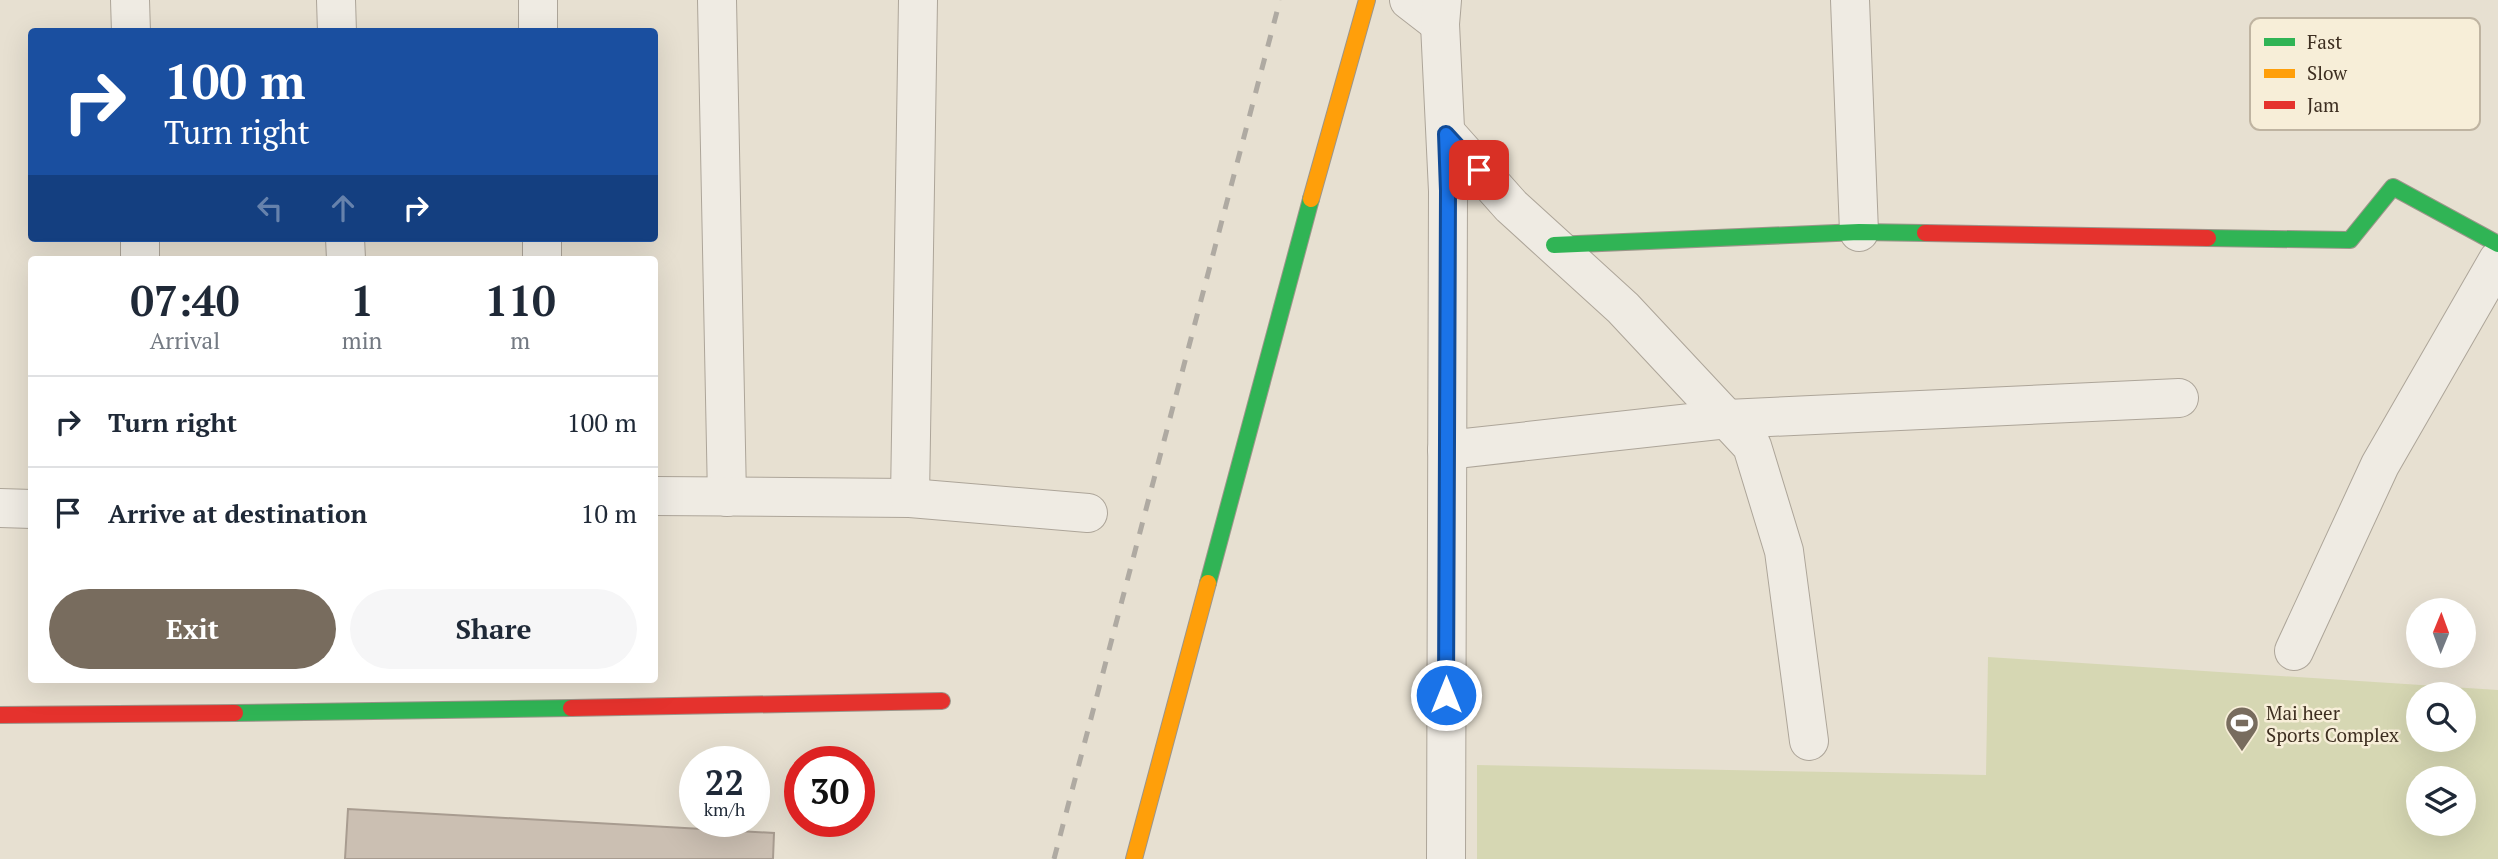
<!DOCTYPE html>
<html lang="en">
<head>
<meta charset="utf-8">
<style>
	body { margin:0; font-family:"PT Serif",serif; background:#f6f6f7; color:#1f2937; height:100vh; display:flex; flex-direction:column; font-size:26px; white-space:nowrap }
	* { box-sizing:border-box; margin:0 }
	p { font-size:23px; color:#747a83 }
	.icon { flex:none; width:38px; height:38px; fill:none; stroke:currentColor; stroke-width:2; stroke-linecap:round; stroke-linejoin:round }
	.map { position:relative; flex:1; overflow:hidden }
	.drawer { position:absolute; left:28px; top:256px; width:630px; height:427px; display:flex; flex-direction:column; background:#fff; border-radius:7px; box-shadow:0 7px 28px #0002 }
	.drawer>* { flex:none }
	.top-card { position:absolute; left:28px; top:28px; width:630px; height:214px; border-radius:7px; box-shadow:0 7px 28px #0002; background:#1a4fa0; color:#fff; overflow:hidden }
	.needle { width:46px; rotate:1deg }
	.buttons { position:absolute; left:2406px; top:598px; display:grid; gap:14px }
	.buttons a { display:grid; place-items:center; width:70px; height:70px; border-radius:50%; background:#fff; box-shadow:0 7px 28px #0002; font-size:35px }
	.speed { position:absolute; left:679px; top:746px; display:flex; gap:14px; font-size:35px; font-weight:700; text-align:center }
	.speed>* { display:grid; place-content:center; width:91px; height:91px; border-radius:50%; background:#fff; box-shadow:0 7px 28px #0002; line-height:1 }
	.speed small { font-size:18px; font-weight:400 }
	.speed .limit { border:10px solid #d22; background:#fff; color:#111 }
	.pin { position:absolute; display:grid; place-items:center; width:60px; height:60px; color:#fff; margin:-30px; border-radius:14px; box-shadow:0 4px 10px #0006 }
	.me { position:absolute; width:77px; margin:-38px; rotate:0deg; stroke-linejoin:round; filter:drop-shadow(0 0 5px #0008) }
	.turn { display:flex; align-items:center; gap:24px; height:147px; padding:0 21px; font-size:32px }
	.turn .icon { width:91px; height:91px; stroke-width:2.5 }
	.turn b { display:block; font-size:49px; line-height:60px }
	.lanes { display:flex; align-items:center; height:66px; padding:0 21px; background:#0003; justify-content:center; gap:35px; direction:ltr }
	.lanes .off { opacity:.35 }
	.eta { display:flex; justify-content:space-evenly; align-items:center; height:119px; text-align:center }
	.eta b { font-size:42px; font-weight:700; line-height:49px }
	.action { display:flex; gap:14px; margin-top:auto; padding:14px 21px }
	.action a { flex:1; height:80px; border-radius:42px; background:#786c5e; color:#fff; font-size:28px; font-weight:700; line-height:80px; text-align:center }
	.action a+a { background:#f6f6f7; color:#1f2937 }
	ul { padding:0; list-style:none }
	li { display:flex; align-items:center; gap:21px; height:91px; padding:0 21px; border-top:2px solid #e0e1e3 }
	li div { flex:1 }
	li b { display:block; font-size:26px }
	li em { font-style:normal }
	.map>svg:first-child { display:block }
	.green { fill:#d6d7b3; fill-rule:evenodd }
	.building { fill:#cbbfb2; stroke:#a89c90; stroke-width:2 }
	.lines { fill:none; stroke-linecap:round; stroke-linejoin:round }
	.street-casing { stroke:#ada599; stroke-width:40 }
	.fast-casing { stroke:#9c958a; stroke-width:18 }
	.slow-casing { stroke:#9c958a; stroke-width:18 }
	.jam-casing { stroke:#9c958a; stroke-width:18 }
	.street { stroke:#efebe3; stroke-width:38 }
	.fast { stroke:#30b455; stroke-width:16 }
	.slow { stroke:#ff9f0a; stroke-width:16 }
	.jam { stroke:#e5322d; stroke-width:16 }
	.rail { stroke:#afaaa2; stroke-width:5; stroke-dasharray:12 12; stroke-linecap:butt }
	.route-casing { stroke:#114b97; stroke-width:18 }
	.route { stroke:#1a73e8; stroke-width:12 }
	.labels { text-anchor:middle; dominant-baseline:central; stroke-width:5; stroke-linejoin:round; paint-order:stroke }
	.poi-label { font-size:19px; fill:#3d2e20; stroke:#f7eed8; text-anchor:start }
	.key { fill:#f7eed8; stroke:#bfb4a1; stroke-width:2 }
	.key-label { font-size:19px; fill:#3d2e20 }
</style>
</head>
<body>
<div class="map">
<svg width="2498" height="859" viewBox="0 0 2498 859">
	<rect width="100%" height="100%" fill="#e7e0d1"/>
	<path class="green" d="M 1988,657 L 2498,690 L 2498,859 L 1477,859 L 1477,765 L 1986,775 ZM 2418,695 L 2464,695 L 2464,740 L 2418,740 ZM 2418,779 L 2464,779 L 2464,824 L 2418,824 Z"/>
	<path class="building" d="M 348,809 L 774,833 L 773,859 L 345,859 Z"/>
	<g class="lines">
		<g class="street-casing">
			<g id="street">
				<path d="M 130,0 L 131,32"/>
				<path d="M 336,0 L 337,32"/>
				<path d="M 538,0 L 538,32"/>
				<path d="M 717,0 L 727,497"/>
				<path d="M 1409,0 L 1440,24"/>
				<path d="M 1442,0 L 1440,24 L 1448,191 L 1446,859"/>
				<path d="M 1850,0 L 1859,232"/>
				<path d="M 1446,133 L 1511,206 L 1623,308 L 1752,446 L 1784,551 L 1809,741"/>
				<path d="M 140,238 L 140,259"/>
				<path d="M 345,238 L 346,259"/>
				<path d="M 542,238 L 542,259"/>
				<path d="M 1447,450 L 1727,419 L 2179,398"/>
				<path d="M 654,496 L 910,498 L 1088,513"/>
				<path d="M 910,498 L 918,0"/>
				<path d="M 0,508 L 32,509"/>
				<path d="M 2294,651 L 2380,465 L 2498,260"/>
			</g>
		</g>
		<g class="fast-casing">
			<g id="fast">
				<path d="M 2208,238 L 2350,240 L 2393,187 L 2498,244"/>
				<path d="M 1554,245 L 1859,232 L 1925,233"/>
				<path d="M 1208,583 L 1311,199"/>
				<path d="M 235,713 L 571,708"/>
			</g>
		</g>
		<g class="slow-casing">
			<g id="slow">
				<path d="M 1311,199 L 1367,0"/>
				<path d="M 1134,859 L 1208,583"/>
			</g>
		</g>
		<g class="jam-casing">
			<g id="jam">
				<path d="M 1925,233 L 2208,238"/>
				<path d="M 571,708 L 942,701"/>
				<path d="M 0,715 L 235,713"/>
			</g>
		</g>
		<use href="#street" class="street"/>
		<use href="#fast" class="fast"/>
		<use href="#slow" class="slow"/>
		<use href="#jam" class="jam"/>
		<path class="rail" d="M 1054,859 L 1280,0"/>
	</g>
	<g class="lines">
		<g class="route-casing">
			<path id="route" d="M 1446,695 L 1448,191 L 1446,134 L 1479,170"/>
		</g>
		<use href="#route" class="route"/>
	</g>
	<defs>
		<g id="stadium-pin" transform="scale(1.75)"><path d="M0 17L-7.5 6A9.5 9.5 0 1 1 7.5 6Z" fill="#786c5e" stroke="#f7eed8"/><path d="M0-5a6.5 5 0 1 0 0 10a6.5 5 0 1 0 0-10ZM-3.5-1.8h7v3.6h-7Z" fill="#fff"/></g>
	</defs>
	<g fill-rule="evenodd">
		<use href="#stadium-pin" x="2242" y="723"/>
	</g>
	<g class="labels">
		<g class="poi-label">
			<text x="2266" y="712">Mai heer<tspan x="2266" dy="22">Sports Complex</tspan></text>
		</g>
	</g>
	<rect x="2250" y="18" width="230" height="112" rx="10" class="key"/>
	<rect x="2264" y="38" width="31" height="8" fill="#30b455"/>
	<rect x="2264" y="69" width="31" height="9" fill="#ff9f0a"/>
	<rect x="2264" y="101" width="31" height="8" fill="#e5322d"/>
	<g class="key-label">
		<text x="2307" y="49">Fast</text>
		<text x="2307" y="80">Slow</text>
		<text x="2307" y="112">Jam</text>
	</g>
</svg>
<div class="buttons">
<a><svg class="needle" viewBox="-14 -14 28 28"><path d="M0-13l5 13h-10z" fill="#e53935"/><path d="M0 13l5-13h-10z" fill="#747a83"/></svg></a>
<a><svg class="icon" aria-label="search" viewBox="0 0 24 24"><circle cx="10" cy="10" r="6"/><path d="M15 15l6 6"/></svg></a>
<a><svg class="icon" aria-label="layers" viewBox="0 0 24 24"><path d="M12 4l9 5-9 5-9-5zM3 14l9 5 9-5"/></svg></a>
</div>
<div class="speed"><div>22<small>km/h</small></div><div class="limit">30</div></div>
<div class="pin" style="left:1479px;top:170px;background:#d93025"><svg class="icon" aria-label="arrive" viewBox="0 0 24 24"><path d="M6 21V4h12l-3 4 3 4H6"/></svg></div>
<svg class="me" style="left:1446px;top:695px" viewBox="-20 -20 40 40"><circle r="17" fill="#1a73e8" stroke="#fff" stroke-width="3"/><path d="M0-11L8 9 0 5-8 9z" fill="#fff"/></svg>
<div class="top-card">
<div class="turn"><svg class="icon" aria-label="right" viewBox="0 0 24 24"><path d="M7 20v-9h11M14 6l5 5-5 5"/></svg><div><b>100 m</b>Turn right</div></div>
<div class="lanes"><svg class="icon off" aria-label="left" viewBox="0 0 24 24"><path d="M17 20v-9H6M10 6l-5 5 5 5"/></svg><svg class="icon off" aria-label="ahead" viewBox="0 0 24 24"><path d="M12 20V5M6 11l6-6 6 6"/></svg><svg class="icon" aria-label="right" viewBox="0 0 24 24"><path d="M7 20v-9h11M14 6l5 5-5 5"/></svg></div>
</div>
<section class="drawer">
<div class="eta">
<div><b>07:40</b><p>Arrival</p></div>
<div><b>1</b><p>min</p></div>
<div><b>110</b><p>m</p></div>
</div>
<ul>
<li><svg class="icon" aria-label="right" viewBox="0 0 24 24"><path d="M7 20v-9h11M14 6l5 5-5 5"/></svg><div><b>Turn right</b></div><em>100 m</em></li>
<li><svg class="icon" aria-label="arrive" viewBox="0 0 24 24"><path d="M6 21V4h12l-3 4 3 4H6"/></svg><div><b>Arrive at destination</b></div><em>10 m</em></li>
</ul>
<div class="action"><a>Exit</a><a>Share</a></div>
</section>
</div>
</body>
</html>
